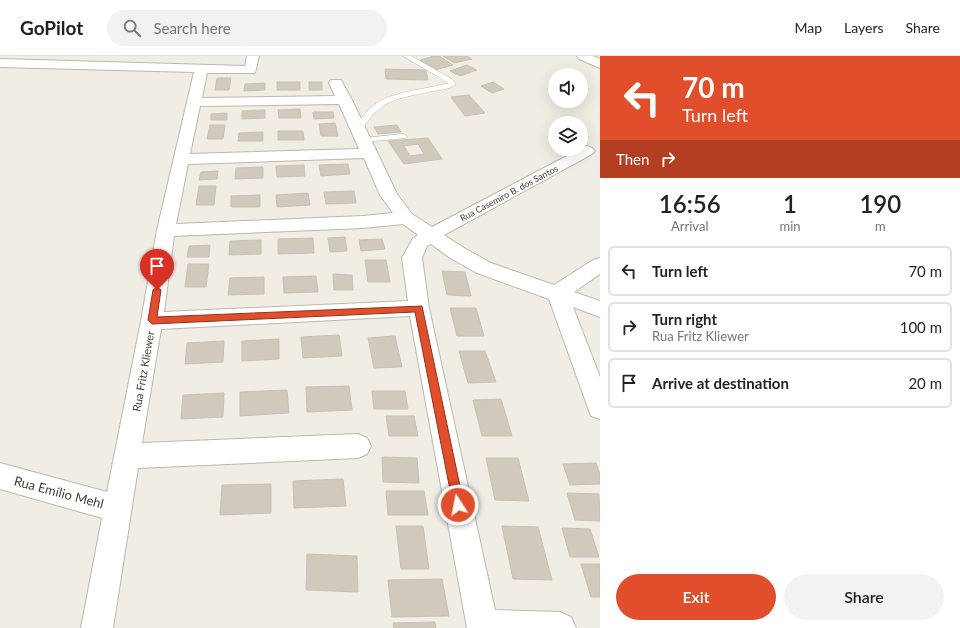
<!DOCTYPE html>
<html lang="en">
<head>
<meta charset="utf-8">
<style>
	body { margin:0; font-family:Lato,sans-serif; background:#f2f2f2; color:#222; height:100vh; display:flex; flex-direction:column; font-size:15px; white-space:nowrap }
	* { box-sizing:border-box; margin:0 }
	p { font-size:13px; color:#767676 }
	.icon { flex:none; width:22px; height:22px; fill:none; stroke:currentColor; stroke-width:2; stroke-linecap:round; stroke-linejoin:round }
	.map { position:relative; flex:1; overflow:hidden }
	.side { display:flex; flex-direction:column; background:#fff; width:360px }
	.side>* { flex:none }
	.guide { background:#e04e2b; color:#fff; overflow:hidden }
	.tools { position:absolute; left:548px; top:12px; display:grid; gap:8px }
	.tools a { display:grid; place-items:center; width:40px; height:40px; border-radius:50%; background:#fff; box-shadow:0 4px 16px #0002; font-size:20px }
	.pin { position:absolute; display:grid; place-items:center; width:34px; height:34px; color:#fff; margin:-41px -17px; border-radius:50% 50% 50% 0; rotate:-45deg; box-shadow:0 0 4px #0007 }
	.pin .icon { rotate:45deg }
	.me { position:absolute; width:44px; margin:-22px; rotate:349deg; stroke-linejoin:round; filter:drop-shadow(0 0 3px #0008) }
	.turn { display:flex; align-items:center; gap:14px; height:84px; padding:0 16px; font-size:18px }
	.turn .icon { width:52px; height:52px; stroke-width:2.5 }
	.turn b { display:block; font-size:28px; line-height:34px }
	.then { display:flex; align-items:center; height:38px; padding:0 16px; background:#0003; gap:8px; font-size:15px }
	.eta { display:flex; justify-content:space-evenly; align-items:center; height:68px; text-align:center }
	.eta b { font-size:24px; font-weight:600; line-height:28px }
	.cta { display:flex; gap:8px; margin-top:auto; padding:8px 16px }
	.cta a { flex:1; height:46px; border-radius:24px; background:#e04e2b; color:#fff; font-size:16px; font-weight:600; line-height:46px; text-align:center }
	.cta a+a { background:#f2f2f2; color:#222 }
	ul { padding:0; list-style:none }
	li { display:flex; align-items:center; gap:12px; height:50px; margin:0 8px 6px; padding:0 8px; border:2px solid #e0e0e0; border-radius:6px }
	li div { flex:1 }
	li b { display:block; font-size:15px }
	li em { font-style:normal }
	header { display:flex; align-items:center; gap:24px; box-sizing:border-box; height:56px; padding:0 20px; background:#fff; border-bottom:1px solid #e0e0e0 }
	header strong { font-size:19px }
	nav { display:flex; gap:22px; margin-inline-start:auto; font-size:14px }
	.search { width:280px; height:36px; background:#f2f2f2; display:flex; align-items:center; gap:10px; box-sizing:border-box; padding:0 14px; border-radius:22px; color:#767676; font-size:15px }
	main { display:flex; flex:1; min-height:0 }
	.map>svg:first-child { display:block }
	.building { fill:#d0c9bc; stroke:#cac1b0; fill-rule:evenodd }
	.lines { fill:none; stroke-linecap:round; stroke-linejoin:round }
	.service-casing { stroke:#bdb8ac; stroke-width:1 }
	.minor-casing { stroke:#bdb8ac; stroke-width:2 }
	.service { fill:#fff; fill-rule:evenodd }
	.minor { fill:#fff; fill-rule:evenodd }
	.route { fill:#e04e2b; stroke:#92331c }
	.labels { text-anchor:middle; dominant-baseline:central; stroke-width:3; stroke-linejoin:round; paint-order:stroke }
	.far-street-label { font-size:9px; fill:#423d35; stroke:#fff }
	.street-label { font-size:11px; fill:#423d35; stroke:#fff }
	.near-street-label { font-size:13px; fill:#423d35; stroke:#fff }
</style>
</head>
<body>
<header>
<strong>GoPilot</strong>
<div class="search"><svg class="icon" aria-label="search" viewBox="0 0 24 24"><circle cx="10" cy="10" r="6"/><path d="M15 15l6 6"/></svg>Search here</div>
<nav><a>Map</a><a>Layers</a><a>Share</a></nav>
</header>
<main>
<div class="map">
<svg width="600" height="572" viewBox="0 0 600 572">
	<rect width="100%" height="100%" fill="#f0ede5"/>
	<g class="building">
		<path d="M 434,0 L 439,0 L 453,9 L 435,14 L 420,4 Z"/>
		<path d="M 443,0 L 467,0 L 472,3 L 454,7 Z"/>
		<path d="M 467,9 L 477,14 L 460,20 L 450,15 Z"/>
		<path d="M 385,13 L 426,14 L 428,24 L 386,23 Z"/>
		<path d="M 217,22 L 231,22 L 229,34 L 215,34 Z"/>
		<rect x="277" y="26" width="23" height="8"/>
		<rect x="309" y="26" width="13" height="8"/>
		<path d="M 493,26 L 504,33 L 492,37 L 481,30 Z"/>
		<path d="M 265,27 L 265,34 L 244,35 L 245,28 Z"/>
		<path d="M 469,39 L 485,57 L 465,60 L 451,41 Z"/>
		<path d="M 300,53 L 301,62 L 279,62 L 278,54 Z"/>
		<path d="M 265,54 L 265,62 L 242,63 L 242,55 Z"/>
		<path d="M 313,56 L 333,56 L 334,62 L 314,63 Z"/>
		<path d="M 227,57 L 227,64 L 211,64 L 211,58 Z"/>
		<path d="M 335,67 L 338,80 L 321,80 L 319,68 Z"/>
		<path d="M 210,69 L 225,69 L 223,83 L 207,83 Z"/>
		<path d="M 397,69 L 401,76 L 378,78 L 374,71 Z"/>
		<path d="M 278,75 L 303,75 L 304,84 L 278,84 Z"/>
		<path d="M 263,76 L 263,85 L 238,85 L 239,77 Z"/>
		<path d="M 428,82 L 442,103 L 404,108 L 388,85 ZM 418,88 L 424,98 L 410,100 L 404,90 Z"/>
		<path d="M 348,108 L 350,118 L 321,120 L 319,109 Z"/>
		<path d="M 304,109 L 305,120 L 277,121 L 276,110 Z"/>
		<path d="M 263,111 L 263,122 L 235,123 L 236,112 Z"/>
		<path d="M 218,115 L 217,123 L 199,124 L 201,116 Z"/>
		<path d="M 199,130 L 216,130 L 214,149 L 196,149 Z"/>
		<path d="M 354,135 L 356,147 L 326,148 L 324,136 Z"/>
		<path d="M 308,137 L 310,149 L 277,151 L 276,139 Z"/>
		<path d="M 260,139 L 260,151 L 231,151 L 231,140 Z"/>
		<path d="M 345,181 L 347,195 L 330,196 L 328,182 Z"/>
		<path d="M 313,182 L 314,197 L 278,198 L 278,183 Z"/>
		<path d="M 382,183 L 385,193 L 361,195 L 359,184 Z"/>
		<path d="M 261,184 L 261,198 L 229,199 L 230,185 Z"/>
		<path d="M 210,189 L 209,201 L 187,201 L 189,190 Z"/>
		<path d="M 365,204 L 386,204 L 390,226 L 368,226 Z"/>
		<path d="M 188,208 L 209,208 L 206,231 L 185,231 Z"/>
		<path d="M 442,215 L 465,216 L 471,240 L 447,239 Z"/>
		<path d="M 333,218 L 352,219 L 353,234 L 334,234 Z"/>
		<path d="M 316,220 L 318,236 L 284,237 L 283,221 Z"/>
		<path d="M 264,221 L 264,238 L 228,239 L 230,222 Z"/>
		<path d="M 450,252 L 476,252 L 484,280 L 457,280 Z"/>
		<path d="M 339,279 L 342,300 L 303,302 L 301,281 Z"/>
		<path d="M 395,280 L 402,311 L 374,312 L 368,282 Z"/>
		<path d="M 279,283 L 279,303 L 242,305 L 242,285 Z"/>
		<path d="M 224,285 L 223,306 L 185,308 L 187,287 Z"/>
		<path d="M 459,295 L 485,295 L 496,326 L 468,327 Z"/>
		<path d="M 349,330 L 352,354 L 307,356 L 306,331 Z"/>
		<path d="M 287,334 L 289,357 L 240,360 L 240,336 Z"/>
		<path d="M 372,335 L 405,335 L 408,353 L 374,353 Z"/>
		<path d="M 224,337 L 223,361 L 181,363 L 183,339 Z"/>
		<path d="M 501,343 L 512,380 L 482,380 L 473,344 Z"/>
		<path d="M 386,360 L 414,360 L 418,380 L 389,380 Z"/>
		<path d="M 382,401 L 417,402 L 419,427 L 383,426 Z"/>
		<path d="M 486,402 L 518,402 L 529,445 L 495,444 Z"/>
		<path d="M 596,407 L 600,418 L 600,428 L 570,429 L 563,408 Z"/>
		<path d="M 343,423 L 346,450 L 294,452 L 293,425 Z"/>
		<path d="M 271,428 L 271,457 L 220,459 L 222,429 Z"/>
		<path d="M 386,435 L 424,435 L 428,459 L 388,459 Z"/>
		<path d="M 567,437 L 599,438 L 600,465 L 575,464 Z"/>
		<path d="M 396,470 L 423,470 L 429,513 L 401,513 Z"/>
		<path d="M 502,470 L 538,471 L 552,524 L 513,523 Z"/>
		<path d="M 562,472 L 590,473 L 599,501 L 570,501 Z"/>
		<path d="M 307,498 L 357,500 L 358,536 L 306,534 Z"/>
		<path d="M 581,508 L 600,508 L 600,541 L 591,541 Z"/>
		<path d="M 442,523 L 449,560 L 392,561 L 388,524 Z"/>
		<path d="M 435,566 L 436,572 L 394,572 L 393,567 Z"/>
	</g>
	<g class="lines">
		<g class="service-casing">
			<g id="service">
				<path d="M 403,0 L 411,0 L 452,23 L 456,28 C 451,33 441,34 433,35 C 397,43 382,42 361,75 L 355,75 L 354,73 C 360,64 366,55 374,49 C 395,34 425,34 449,27 Z"/>
				<path d="M 403,78 L 407,80 L 406,82 L 364,86 L 360,84 L 364,82 Z"/>
			</g>
		</g>
		<g class="minor-casing">
			<g id="minor">
				<path d="M 247,0 L 259,0 L 255,17 L 207,17 L 202,42 L 335,40 L 329,27 L 331,24 L 341,24 L 352,44 L 397,138 L 412,158 L 432,171 L 582,92 L 587,90 L 592,92 L 595,95 L 592,98 L 444,179 L 464,192 L 491,207 L 554,229 L 593,204 L 600,202 L 600,218 L 574,236 L 600,245 L 600,261 L 573,251 L 600,321 L 600,363 L 591,360 L 588,352 L 549,243 L 477,217 L 450,202 L 431,188 L 427,190 L 422,202 L 429,252 L 495,554 L 560,556 L 571,561 L 576,572 L 467,572 L 410,260 L 161,273 L 142,387 L 358,378 L 367,382 L 371,390 L 367,398 L 358,402 L 138,412 L 113,572 L 81,572 L 102,462 L 0,433 L 0,407 L 107,436 L 141,265 L 157,174 L 194,16 L 0,11 L 0,3 L 245,10 ZM 339,48 L 359,93 L 190,98 L 200,50 ZM 364,102 L 380,139 L 393,157 L 363,160 L 176,168 L 188,108 ZM 403,168 L 418,179 L 413,182 L 402,202 L 408,245 L 164,256 L 174,180 L 363,172 Z"/>
				<path d="M 577,0 L 593,0 L 600,3 L 600,12 L 579,3 Z"/>
			</g>
		</g>
		<use href="#service" class="service"/>
		<use href="#minor" class="minor"/>
	</g>
	<path class="route" d="M 157,231 L 161,234 L 157,261 L 422,250 L 464,449 L 463,453 L 458,454 L 454,453 L 453,449 L 415,256 L 152,268 L 148,264 L 153,234 Z"/>
	<g class="labels">
		<g class="far-street-label">
			<text transform="translate(509 137) rotate(-28)">Rua Casemiro B. dos Santos</text>
		</g>
		<g class="street-label">
			<text transform="translate(143 315) rotate(-80)">Rua Fritz Kliewer</text>
		</g>
		<g class="near-street-label">
			<text transform="translate(59 436) rotate(15)">Rua Emílio Mehl</text>
		</g>
	</g>
</svg>
<div class="tools">
<a><svg class="icon" aria-label="sound" viewBox="0 0 24 24"><path d="M4 9h4l5-4v14l-5-4H4zM17 9q2 3 0 6"/></svg></a>
<a><svg class="icon" aria-label="layers" viewBox="0 0 24 24"><path d="M12 4l9 5-9 5-9-5zM3 14l9 5 9-5"/></svg></a>
</div>
<div class="pin" style="left:157px;top:234px;background:#d93025"><svg class="icon" aria-label="arrive" viewBox="0 0 24 24"><path d="M6 21V4h12l-3 4 3 4H6"/></svg></div>
<svg class="me" style="left:458px;top:449px" viewBox="-20 -20 40 40"><circle r="17" fill="#e04e2b" stroke="#fff" stroke-width="3"/><path d="M0-11L8 9 0 5-8 9z" fill="#fff"/></svg>
</div>
<section class="side">
<div class="guide">
<div class="turn"><svg class="icon" aria-label="left" viewBox="0 0 24 24"><path d="M17 20v-9H6M10 6l-5 5 5 5"/></svg><div><b>70 m</b>Turn left</div></div>
<div class="then">Then<svg class="icon" aria-label="right" viewBox="0 0 24 24"><path d="M7 20v-9h11M14 6l5 5-5 5"/></svg></div>
</div>
<div class="eta">
<div><b>16:56</b><p>Arrival</p></div>
<div><b>1</b><p>min</p></div>
<div><b>190</b><p>m</p></div>
</div>
<ul>
<li><svg class="icon" aria-label="left" viewBox="0 0 24 24"><path d="M17 20v-9H6M10 6l-5 5 5 5"/></svg><div><b>Turn left</b></div><em>70 m</em></li>
<li><svg class="icon" aria-label="right" viewBox="0 0 24 24"><path d="M7 20v-9h11M14 6l5 5-5 5"/></svg><div><b>Turn right</b><p>Rua Fritz Kliewer</p></div><em>100 m</em></li>
<li><svg class="icon" aria-label="arrive" viewBox="0 0 24 24"><path d="M6 21V4h12l-3 4 3 4H6"/></svg><div><b>Arrive at destination</b></div><em>20 m</em></li>
</ul>
<div class="cta"><a>Exit</a><a>Share</a></div>
</section>
</main>
</body>
</html>
